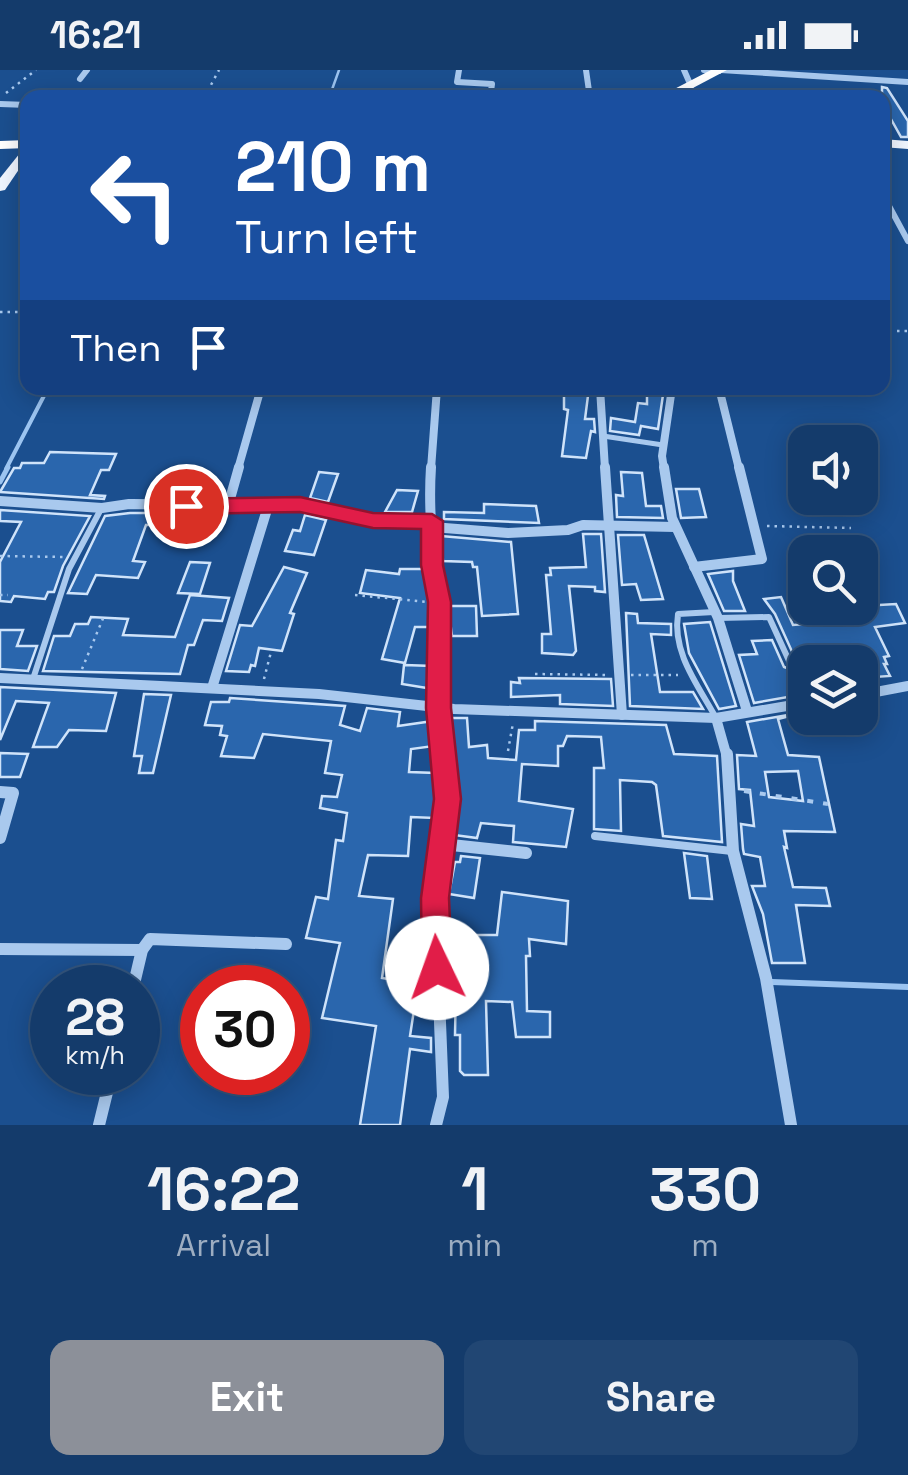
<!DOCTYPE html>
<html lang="en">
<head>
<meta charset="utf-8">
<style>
	body { margin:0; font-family:"Space Grotesk",sans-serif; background:#214673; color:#f1f3f6; height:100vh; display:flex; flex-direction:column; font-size:38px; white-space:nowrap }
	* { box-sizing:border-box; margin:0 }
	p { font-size:32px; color:#9dadc1 }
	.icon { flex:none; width:55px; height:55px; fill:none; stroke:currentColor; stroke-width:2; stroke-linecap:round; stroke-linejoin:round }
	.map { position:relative; height:1055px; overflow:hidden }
	.details { display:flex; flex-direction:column; background:#143b6b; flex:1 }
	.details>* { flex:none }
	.top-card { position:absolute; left:20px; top:20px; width:870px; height:305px; border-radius:20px; box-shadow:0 5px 25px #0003,0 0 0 2px #33557e; background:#1a4fa0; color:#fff; overflow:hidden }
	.fabs { position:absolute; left:788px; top:355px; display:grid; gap:20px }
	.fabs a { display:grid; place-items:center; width:90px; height:90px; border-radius:20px; background:#143b6b; box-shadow:0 5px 25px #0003,0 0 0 2px #33557e; font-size:50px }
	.speed { position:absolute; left:30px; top:895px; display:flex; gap:20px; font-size:50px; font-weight:700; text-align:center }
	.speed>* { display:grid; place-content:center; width:130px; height:130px; border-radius:50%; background:#143b6b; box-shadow:0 5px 25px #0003,0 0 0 2px #33557e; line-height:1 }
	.speed small { font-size:25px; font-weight:400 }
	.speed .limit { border:15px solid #d22; background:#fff; color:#111 }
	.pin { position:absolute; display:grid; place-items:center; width:85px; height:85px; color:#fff; margin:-42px; border:5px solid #fff; border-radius:50%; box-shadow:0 2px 10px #0007 }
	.me { position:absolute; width:110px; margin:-55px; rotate:357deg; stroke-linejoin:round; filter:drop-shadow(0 0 8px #0008) }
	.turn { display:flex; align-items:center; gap:35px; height:210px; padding:0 50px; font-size:45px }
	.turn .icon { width:130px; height:130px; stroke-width:2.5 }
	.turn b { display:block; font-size:70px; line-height:85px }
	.then { display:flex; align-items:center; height:95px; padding:0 50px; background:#0003; gap:20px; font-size:38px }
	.eta { display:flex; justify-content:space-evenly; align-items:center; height:170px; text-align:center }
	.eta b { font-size:60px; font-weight:600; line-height:70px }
	.cta { display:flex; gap:20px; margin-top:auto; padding:20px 50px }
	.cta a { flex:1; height:115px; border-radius:20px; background:#8c9099; color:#fff; font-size:40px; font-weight:600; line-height:115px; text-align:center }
	.cta a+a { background:#214673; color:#f1f3f6 }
	.status { display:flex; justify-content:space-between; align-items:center; height:70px; padding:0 50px; background:#143b6b; direction:ltr }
	.status svg { height:28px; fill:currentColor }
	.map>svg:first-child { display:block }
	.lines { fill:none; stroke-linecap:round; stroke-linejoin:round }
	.stream-far3 { stroke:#9cc4f0; stroke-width:2.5 }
	.stream-far2 { stroke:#9cc4f0; stroke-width:4 }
	.stream-far1 { stroke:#9cc4f0; stroke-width:5 }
	.stream { stroke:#9cc4f0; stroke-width:6 }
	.building { fill:#2a66ad; stroke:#cfe3fa; stroke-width:2.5; fill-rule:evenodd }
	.path-far1 { stroke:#a9c9ee; stroke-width:2.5; stroke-dasharray:2.5 5; stroke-linecap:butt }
	.path { stroke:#a9c9ee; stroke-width:4; stroke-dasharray:6 10; stroke-linecap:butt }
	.lane-far2 { stroke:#a9c9ee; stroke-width:5 }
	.lane-far1 { stroke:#a9c9ee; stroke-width:6 }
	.lane { stroke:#a9c9ee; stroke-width:8 }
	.street-far3 { stroke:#a9c9ee; stroke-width:6 }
	.street-far2 { stroke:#a9c9ee; stroke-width:8 }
	.street-far1 { stroke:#a9c9ee; stroke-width:10 }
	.street { stroke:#a9c9ee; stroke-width:12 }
	.primary { fill:#f0f6ff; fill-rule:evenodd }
	.highway { fill:#fff; fill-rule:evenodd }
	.route { fill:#e11d48; stroke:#92132f; stroke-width:2.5 }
</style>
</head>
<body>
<div class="status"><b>16:21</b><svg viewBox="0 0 49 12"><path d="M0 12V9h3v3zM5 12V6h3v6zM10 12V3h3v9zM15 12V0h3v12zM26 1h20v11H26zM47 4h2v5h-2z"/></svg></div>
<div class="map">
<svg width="908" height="1055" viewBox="0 0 908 1055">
	<rect width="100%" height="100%" fill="#1b4f8f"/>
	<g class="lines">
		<path class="stream-far3" d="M 329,28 L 339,0"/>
		<path class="stream-far2" d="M 6,399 L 48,318"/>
		<path class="stream-far1" d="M 0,412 L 8,397"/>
		<path class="stream" d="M 772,912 L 908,917"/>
	</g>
	<g class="building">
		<path d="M 882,17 L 887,18 L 908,51 L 908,67 L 901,67 L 882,33 Z"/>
		<path d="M 564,318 L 589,318 L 585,349 L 594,349 L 595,362 L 591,361 L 586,388 L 562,386 L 568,340 L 564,339 Z"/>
		<path d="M 647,318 L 664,318 L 658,359 L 641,356 L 639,365 L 610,361 L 611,348 L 635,352 L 638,333 L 647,334 Z"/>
		<path d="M 50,382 L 116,384 L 109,400 L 101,400 L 90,425 L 105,426 L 104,429 L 0,422 L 14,398 L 20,398 L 22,393 L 44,393 Z"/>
		<path d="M 319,402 L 338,404 L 328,432 L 310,428 Z"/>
		<path d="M 621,402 L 642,403 L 646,436 L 661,436 L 663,448 L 617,447 L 616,425 L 623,426 Z"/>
		<path d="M 676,419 L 699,419 L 706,447 L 681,448 Z"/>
		<path d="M 397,420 L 418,421 L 412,442 L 385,442 Z"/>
		<path d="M 484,434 L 536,436 L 539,453 L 444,449 L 444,442 L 484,443 Z"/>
		<path d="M 0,440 L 90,446 L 63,496 L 54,522 L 48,522 L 45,529 L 14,526 L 11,532 L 0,531 L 0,492 L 21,452 L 0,451 Z"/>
		<path d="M 130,443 L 164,443 L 159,455 L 146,455 L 133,491 L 145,492 L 138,508 L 96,505 L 87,524 L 68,523 L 105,446 Z"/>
		<path d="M 305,445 L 326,450 L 314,485 L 285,481 L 293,460 L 300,461 Z"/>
		<path d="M 583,464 L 601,464 L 605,522 L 595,521 L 595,517 L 569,516 L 576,581 L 573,585 L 542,583 L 542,564 L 551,564 L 546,505 L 551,505 L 550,498 L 586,497 Z"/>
		<path d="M 618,465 L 644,465 L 663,529 L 641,530 L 636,514 L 622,515 Z"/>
		<path d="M 441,466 L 511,472 L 518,544 L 482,546 L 477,497 L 473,497 L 472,492 L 443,491 Z"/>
		<path d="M 190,492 L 210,493 L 200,524 L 178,523 Z"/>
		<path d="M 284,497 L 307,503 L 290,543 L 294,544 L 282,581 L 259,578 L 255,596 L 251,595 L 249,602 L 226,601 L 240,555 L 252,556 Z"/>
		<path d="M 400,499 L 426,499 L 432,550 L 432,557 L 415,557 L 405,593 L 382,589 L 400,528 L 360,523 L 366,500 L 399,504 Z"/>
		<path d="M 733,501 L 733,511 L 745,541 L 724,541 L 708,504 Z"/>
		<path d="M 190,525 L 229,528 L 222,551 L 203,550 L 194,575 L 188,575 L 180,604 L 43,601 L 54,566 L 70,566 L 75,554 L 88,554 L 91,547 L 128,549 L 123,565 L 175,567 Z"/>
		<path d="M 781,527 L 793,555 L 834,552 L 827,538 L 896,534 L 905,553 L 875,557 L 889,586 L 884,587 L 887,594 L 884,594 L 890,606 L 860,608 L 860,592 L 845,592 L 841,586 L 794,586 L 775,544 L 764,529 Z"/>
		<path d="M 448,536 L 476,536 L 477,566 L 452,566 Z"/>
		<path d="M 626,543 L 637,544 L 638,553 L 671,554 L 671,565 L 651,564 L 660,622 L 693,622 L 703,639 L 630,636 Z"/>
		<path d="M 710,552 L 736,636 L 719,639 L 689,583 L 684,554 Z"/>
		<path d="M 0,560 L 23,560 L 17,576 L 37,576 L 28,601 L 0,599 Z"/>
		<path d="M 772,570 L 784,597 L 803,604 L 805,624 L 754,633 L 739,585 L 757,584 L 752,571 Z"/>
		<path d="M 404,595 L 433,596 L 433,619 L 402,614 Z"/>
		<path d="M 519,608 L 611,609 L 613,636 L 560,634 L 560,625 L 511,627 L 511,612 L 520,613 Z"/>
		<path d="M 0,617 L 116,623 L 106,661 L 69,660 L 57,677 L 33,677 L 49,633 L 16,631 L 0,670 Z"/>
		<path d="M 144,624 L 171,625 L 153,703 L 139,703 L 142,686 L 134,686 Z"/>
		<path d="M 230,628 L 345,636 L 340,655 L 360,661 L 367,638 L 400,642 L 398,656 L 433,651 L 434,676 L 411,679 L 409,702 L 436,703 L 435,748 L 411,747 L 408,786 L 368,785 L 359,826 L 393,829 L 382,908 L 418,914 L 410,966 L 431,968 L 431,982 L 410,979 L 400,1055 L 360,1055 L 376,956 L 322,948 L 340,873 L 306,868 L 316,827 L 328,829 L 336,770 L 343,771 L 347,743 L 320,738 L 322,726 L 337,727 L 342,705 L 325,703 L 331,671 L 263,664 L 254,688 L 221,686 L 227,666 L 220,665 L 222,656 L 205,655 L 211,632 L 229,632 Z"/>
		<path d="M 805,642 L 778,649 L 788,685 L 819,687 L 835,762 L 784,761 L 787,778 L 784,777 L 793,817 L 826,818 L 830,836 L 796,835 L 805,893 L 772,893 L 763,844 L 752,816 L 765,816 L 760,787 L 744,784 L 743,779 L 741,754 L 754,756 L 750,720 L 739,719 L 737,685 L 756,686 L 747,652 ZM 798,701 L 803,731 L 769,727 L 765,702 Z"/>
		<path d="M 451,648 L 467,648 L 469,677 L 487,675 L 488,688 L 516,690 L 519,660 L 535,660 L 535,651 L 666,655 L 674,684 L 717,686 L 722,772 L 663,766 L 656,715 L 652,712 L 620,710 L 621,761 L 594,759 L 594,698 L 604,698 L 601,667 L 567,666 L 563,676 L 558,676 L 558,696 L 522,694 L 519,731 L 573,739 L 566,777 L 513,772 L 514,756 L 481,753 L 477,768 L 454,765 L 458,729 Z"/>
		<path d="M 0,683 L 28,684 L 20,707 L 0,707 Z"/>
		<path d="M 684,783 L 707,786 L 712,829 L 690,828 Z"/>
		<path d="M 461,786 L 480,788 L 474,828 L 449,824 L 455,792 L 460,792 Z"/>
		<path d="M 502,822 L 568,831 L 566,874 L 529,869 L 530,886 L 526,886 L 527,941 L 550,942 L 550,967 L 516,967 L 512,932 L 486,931 L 488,1005 L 464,1005 L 460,1001 L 460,965 L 455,965 L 456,913 L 449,912 L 448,865 L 497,865 Z"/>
	</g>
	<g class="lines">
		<g class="path-far1">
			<path d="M 6,23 L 36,0"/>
			<path d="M 204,28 L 219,0"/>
			<path d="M 0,242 L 28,242"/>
			<path d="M 882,261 L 908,261"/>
			<path d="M 767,456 L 851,458"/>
			<path d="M 0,486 L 63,487"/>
			<path d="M 0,525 L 8,525"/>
			<path d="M 355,525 L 428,532"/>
			<path d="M 82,599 L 104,546"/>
			<path d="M 535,604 L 608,605"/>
			<path d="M 631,605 L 678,605"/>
			<path d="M 264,609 L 271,582"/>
			<path d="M 508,681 L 513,653"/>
		</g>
		<path class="path" d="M 744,721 L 828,734"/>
		<path class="lane-far2" d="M 603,366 L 663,375"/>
		<g class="lane-far1">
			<path d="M 714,542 L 678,544 C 672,583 698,615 716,648"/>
			<path d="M 718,548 L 769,547 L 790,593 L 802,592 L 805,598"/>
			<path d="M 33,609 L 69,499 L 101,439"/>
		</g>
		<path class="lane" d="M 595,766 L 732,781"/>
		<g class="street-far3">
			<path d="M 459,0 L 457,12 L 492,14 L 490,28"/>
			<path d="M 586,0 L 590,28"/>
			<path d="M 684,0 L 691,16"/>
			<path d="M 704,0 L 719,1"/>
			<path d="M 721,0 L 908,12"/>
			<path d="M 80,9 L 87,0"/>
			<path d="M 0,34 L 28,35"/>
			<path d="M 882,123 L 908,171"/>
		</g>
		<g class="street-far2">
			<path d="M 600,318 L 605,399"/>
			<path d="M 719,318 L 739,399"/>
			<path d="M 238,399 L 261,318"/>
			<path d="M 431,399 L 437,318"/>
			<path d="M 664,399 L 662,386 L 672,318"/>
		</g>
		<g class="street-far1">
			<path d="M 431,397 C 428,442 433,485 439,530 C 445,581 439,635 444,687"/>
			<path d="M 605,397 L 622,645"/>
			<path d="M 664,397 L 672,448 L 718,548 L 747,641"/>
			<path d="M 0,431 L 102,438 L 129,434 L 300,435 L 373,451 L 432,451"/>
			<path d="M 228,436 L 239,397"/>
			<path d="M 432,457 L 508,463 L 568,460 L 583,455 L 675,457"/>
			<path d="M 694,497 L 762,489 L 739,397"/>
			<path d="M 0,608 L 319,624 L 454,639 L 716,648 L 805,633"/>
			<path d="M 212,618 L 269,433"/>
			<path d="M 860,625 L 908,616"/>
			<path d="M 716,648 L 727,687"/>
		</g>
		<g class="street">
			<path d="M 727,684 L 733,781 L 766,908 L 791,1055"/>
			<path d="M 0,722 L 13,723 L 0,768"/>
			<path d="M 442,774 L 526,783"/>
			<path d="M 0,879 L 142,880"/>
			<path d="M 133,918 L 142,880 L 150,869 L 286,874"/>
			<path d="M 99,1055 L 112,1002"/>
			<path d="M 436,1055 L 443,1027 L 435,828 L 448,729 L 444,684"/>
		</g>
		<g class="primary">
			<path d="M 882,69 L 908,71 L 908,79 L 882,77 Z"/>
			<path d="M 28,73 L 28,86 L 5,120 L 0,121 L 0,108 Z"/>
		</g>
		<g class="highway">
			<path d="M 711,0 L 727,0 L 674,28 L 657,28 Z"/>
			<path d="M 28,70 L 28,78 L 0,79 L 0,71 Z"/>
		</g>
	</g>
	<path class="route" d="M 300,427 L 373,443 L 432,444 L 443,451 L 443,495 L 451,532 L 451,638 L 461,729 L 449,828 L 452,898 L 448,908 L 437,913 L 426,908 L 422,898 L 421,828 L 434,729 L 426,638 L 428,532 L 421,495 L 421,459 L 373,458 L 300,442 L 186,444 L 175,436 L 186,429 Z"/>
</svg>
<div class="fabs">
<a><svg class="icon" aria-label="sound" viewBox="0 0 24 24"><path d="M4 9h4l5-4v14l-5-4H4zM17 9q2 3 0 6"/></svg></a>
<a><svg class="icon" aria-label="search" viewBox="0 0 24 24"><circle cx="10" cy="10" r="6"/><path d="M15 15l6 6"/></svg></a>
<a><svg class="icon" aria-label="layers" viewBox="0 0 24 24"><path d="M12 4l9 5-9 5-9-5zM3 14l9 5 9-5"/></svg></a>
</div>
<div class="speed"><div>28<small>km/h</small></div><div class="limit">30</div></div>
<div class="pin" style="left:186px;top:436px;background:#d93025"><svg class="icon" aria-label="arrive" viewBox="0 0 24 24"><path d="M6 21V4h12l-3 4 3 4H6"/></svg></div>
<svg class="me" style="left:437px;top:898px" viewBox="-20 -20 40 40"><circle r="19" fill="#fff"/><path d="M0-13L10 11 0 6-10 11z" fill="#e11d48"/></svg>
<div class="top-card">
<div class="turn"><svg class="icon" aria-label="left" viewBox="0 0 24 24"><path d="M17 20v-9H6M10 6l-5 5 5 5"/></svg><div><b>210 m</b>Turn left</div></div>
<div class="then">Then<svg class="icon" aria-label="arrive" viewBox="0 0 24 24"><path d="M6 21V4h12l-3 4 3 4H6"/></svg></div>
</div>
</div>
<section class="details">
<div class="eta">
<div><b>16:22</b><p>Arrival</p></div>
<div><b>1</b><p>min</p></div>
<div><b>330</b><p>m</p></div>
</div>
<div class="cta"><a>Exit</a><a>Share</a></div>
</section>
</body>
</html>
